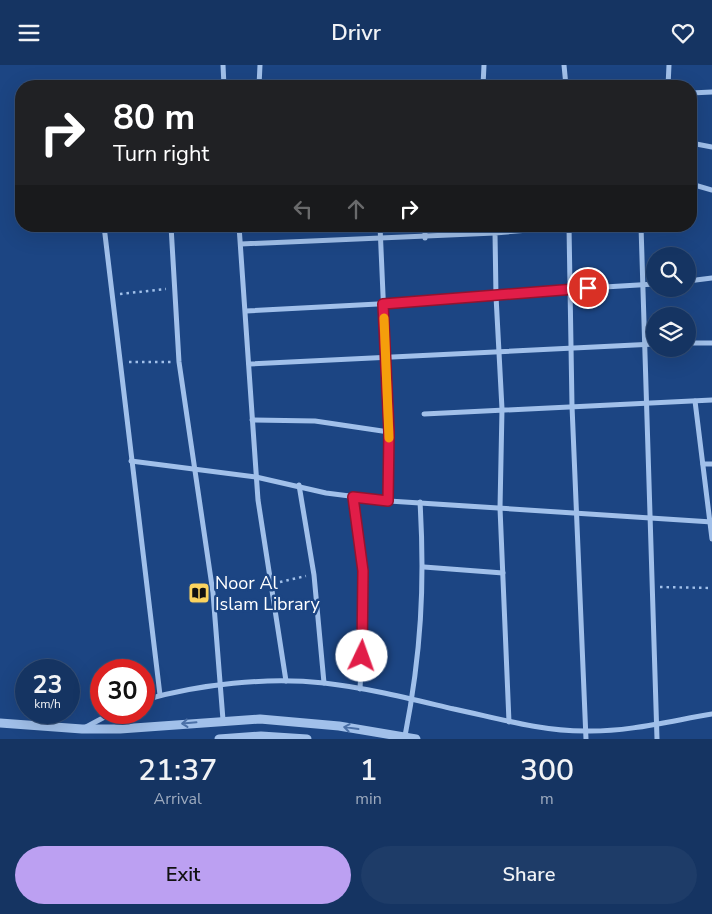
<!DOCTYPE html>
<html lang="en">
<head>
<meta charset="utf-8">
<style>
	body { margin:0; font-family:"Nunito Sans",sans-serif; background:#1e3c68; color:#f1f3f6; height:100vh; display:flex; flex-direction:column; font-size:19px; white-space:nowrap }
	* { box-sizing:border-box; margin:0 }
	p { font-size:16px; color:#9daabe }
	.icon { flex:none; width:28px; height:28px; fill:none; stroke:currentColor; stroke-width:2; stroke-linecap:round; stroke-linejoin:round }
	.map { position:relative; height:674px; overflow:hidden }
	.side { display:flex; flex-direction:column; background:#153462; flex:1 }
	.side>* { flex:none }
	.top-card { position:absolute; left:15px; top:15px; width:682px; height:152px; border-radius:20px; box-shadow:0 5px 20px #0002,0 0 0 1px #344f77; background:#202124; color:#fff; overflow:hidden }
	.buttons { position:absolute; left:646px; top:182px; display:grid; gap:10px }
	.buttons a { display:grid; place-items:center; width:50px; height:50px; border-radius:50%; background:#153462; box-shadow:0 5px 20px #0002,0 0 0 1px #344f77; font-size:25px }
	.speed { position:absolute; left:15px; top:594px; display:flex; gap:10px; font-size:25px; font-weight:700; text-align:center }
	.speed>* { display:grid; place-content:center; width:65px; height:65px; border-radius:50%; background:#153462; box-shadow:0 5px 20px #0002,0 0 0 1px #344f77; line-height:1 }
	.speed small { font-size:12px; font-weight:400 }
	.speed .limit { border:8px solid #d22; background:#fff; color:#111 }
	.pin { position:absolute; display:grid; place-items:center; width:42px; height:42px; color:#fff; margin:-21px; border:2px solid #fff; border-radius:50%; box-shadow:0 1px 5px #0007 }
	.me { position:absolute; width:55px; margin:-28px; rotate:3deg; stroke-linejoin:round; filter:drop-shadow(0 0 4px #0008) }
	.turn { display:flex; align-items:center; gap:18px; height:105px; padding:0 15px; font-size:22px }
	.turn .icon { width:65px; height:65px; stroke-width:2.5 }
	.turn b { display:block; font-size:35px; line-height:42px }
	.lanes { display:flex; align-items:center; height:48px; padding:0 15px; background:#0003; justify-content:center; gap:25px; direction:ltr }
	.lanes .off { opacity:.35 }
	.eta { display:flex; justify-content:space-evenly; align-items:center; height:85px; text-align:center }
	.eta b { font-size:30px; font-weight:600; line-height:35px }
	.action { display:flex; gap:10px; margin-top:auto; padding:10px 15px }
	.action a { flex:1; height:58px; border-radius:30px; background:#bca0f2; color:#111; font-size:20px; font-weight:600; line-height:58px; text-align:center }
	.action a+a { background:#1e3c68; color:#f1f3f6 }
	header { display:flex; justify-content:space-between; align-items:center; height:65px; padding:0 15px; background:#153462; font-size:22px; font-weight:600 }
	.map>svg:first-child { display:block }
	.lines { fill:none; stroke-linecap:round; stroke-linejoin:round }
	.path { stroke:#a1c0ea; stroke-width:2.5; stroke-dasharray:2.5 4; stroke-linecap:butt }
	.minor { stroke:#a1c0ea; stroke-width:5 }
	.tertiary { stroke:#a1c0ea; stroke-width:9 }
	.oneway { stroke:#4b70a7 }
	.route-casing { stroke:#92132f; stroke-width:12 }
	.route { stroke:#e11d48; stroke-width:9 }
	.slow { stroke:#f59e0b; stroke-width:9 }
	.labels { text-anchor:middle; dominant-baseline:central; stroke-width:5; stroke-linejoin:round; paint-order:stroke }
	.poi-label { font-size:18px; fill:#fff; stroke:#1c4583; text-anchor:start }
</style>
</head>
<body>
<header><svg class="icon" aria-label="menu" viewBox="0 0 24 24"><path d="M4 6h16M4 12h16M4 18h16"/></svg>Drivr<svg class="icon" aria-label="heart" viewBox="0 0 24 24"><path d="M12 20l-8-8c-3-5 5-10 8-4 3-6 11-1 8 4z"/></svg></header>
<div class="map">
<svg width="712" height="674" viewBox="0 0 712 674">
	<rect width="100%" height="100%" fill="#1c4583"/>
	<g class="lines">
		<g class="path">
			<path d="M 120,229 L 166,224"/>
			<path d="M 129,297 L 171,297"/>
			<path d="M 280,517 L 306,511"/>
			<path d="M 660,522 L 712,523"/>
		</g>
		<g class="minor">
			<path d="M 223,0 L 224,21"/>
			<path d="M 564,0 L 566,21"/>
			<path d="M 259,21 L 260,0"/>
			<path d="M 483,21 L 484,0"/>
			<path d="M 668,21 L 669,0"/>
			<path d="M 691,28 L 712,27"/>
			<path d="M 691,78 L 712,82"/>
			<path d="M 691,119 L 712,125"/>
			<path d="M 104,161 L 160,630"/>
			<path d="M 171,161 L 179,297 L 213,528 L 223,655"/>
			<path d="M 239,161 L 258,435 L 286,616"/>
			<path d="M 380,161 L 389,367 L 389,436"/>
			<path d="M 425,161 L 425,173"/>
			<path d="M 569,161 L 572,341 L 586,674"/>
			<path d="M 641,161 L 657,674"/>
			<path d="M 241,179 L 495,168"/>
			<path d="M 688,216 L 712,213"/>
			<path d="M 246,246 L 435,236 L 537,226 L 655,219"/>
			<path d="M 688,278 L 712,278"/>
			<path d="M 249,299 L 655,279"/>
			<path d="M 695,336 L 712,474"/>
			<path d="M 424,349 L 712,335"/>
			<path d="M 252,355 L 315,356 L 389,367"/>
			<path d="M 131,396 L 256,412 L 326,428 L 389,436 L 712,457"/>
			<path d="M 703,399 L 712,399"/>
			<path d="M 299,420 L 314,510 L 324,618"/>
			<path d="M 353,432 L 363,506 L 364,542 L 360,624"/>
			<path d="M 424,502 L 503,508"/>
			<path d="M 144,635 C 200,619 266,612 324,618 C 368,623 411,634 454,644 C 497,653 540,666 585,666 C 628,667 670,656 712,649"/>
			<path d="M 509,657 L 500,443 L 502,344 L 496,231 L 495,168 L 575,161"/>
			<path d="M 86,662 L 112,648"/>
			<path d="M 405,671 C 421,589 425,520 420,437"/>
		</g>
		<g class="tertiary">
			<path d="M 0,658 L 82,664 L 120,664 L 260,654 L 339,661 L 416,674"/>
			<path d="M 219,674 L 261,671 L 307,674"/>
		</g>
	</g>
	<defs><path id="oneway-shaft" d="M-6 0H5M1.5-3L5.5 0L1.5 3" fill="none" stroke-width="1.6" stroke-linecap="round" stroke-linejoin="round" transform="scale(1.25)"/></defs>
	<g class="oneway">
		<use href="#oneway-shaft" transform="translate(189 658) rotate(175)"/>
		<use href="#oneway-shaft" transform="translate(351 663) rotate(-172)"/>
	</g>
	<g class="lines">
		<g class="route-casing">
			<path id="route" d="M 362,591 L 363,506 L 353,432 L 388,436 L 389,367 L 383,239 L 588,223"/>
		</g>
		<use href="#route" class="route"/>
		<path class="slow" d="M 384,253 L 389,373"/>
	</g>
	<defs>
		<g id="library-square" transform="scale(1.125)"><rect x="-9" y="-9" width="18" height="18" rx="4" fill="#fbd35f" stroke="#1c4583"/><path d="M-6-4Q-3-5.5-.7-3.5V5Q-3 3-6 4ZM6-4Q3-5.5 .7-3.5V5Q3 3 6 4Z" fill="#111"/></g>
	</defs>
	<g fill-rule="evenodd">
		<use href="#library-square" x="199" y="528"/>
	</g>
	<g class="labels">
		<g class="poi-label">
			<text x="215" y="518">Noor Al<tspan x="215" dy="21">Islam Library</tspan></text>
		</g>
	</g>
</svg>
<div class="buttons">
<a><svg class="icon" aria-label="search" viewBox="0 0 24 24"><circle cx="10" cy="10" r="6"/><path d="M15 15l6 6"/></svg></a>
<a><svg class="icon" aria-label="layers" viewBox="0 0 24 24"><path d="M12 4l9 5-9 5-9-5zM3 14l9 5 9-5"/></svg></a>
</div>
<div class="speed"><div>23<small>km/h</small></div><div class="limit">30</div></div>
<div class="pin" style="left:588px;top:223px;background:#d93025"><svg class="icon" aria-label="arrive" viewBox="0 0 24 24"><path d="M6 21V4h12l-3 4 3 4H6"/></svg></div>
<svg class="me" style="left:362px;top:591px" viewBox="-20 -20 40 40"><circle r="19" fill="#fff"/><path d="M0-13L10 11 0 6-10 11z" fill="#e11d48"/></svg>
<div class="top-card">
<div class="turn"><svg class="icon" aria-label="right" viewBox="0 0 24 24"><path d="M7 20v-9h11M14 6l5 5-5 5"/></svg><div><b>80 m</b>Turn right</div></div>
<div class="lanes"><svg class="icon off" aria-label="left" viewBox="0 0 24 24"><path d="M17 20v-9H6M10 6l-5 5 5 5"/></svg><svg class="icon off" aria-label="ahead" viewBox="0 0 24 24"><path d="M12 20V5M6 11l6-6 6 6"/></svg><svg class="icon" aria-label="right" viewBox="0 0 24 24"><path d="M7 20v-9h11M14 6l5 5-5 5"/></svg></div>
</div>
</div>
<section class="side">
<div class="eta">
<div><b>21:37</b><p>Arrival</p></div>
<div><b>1</b><p>min</p></div>
<div><b>300</b><p>m</p></div>
</div>
<div class="action"><a>Exit</a><a>Share</a></div>
</section>
</body>
</html>
